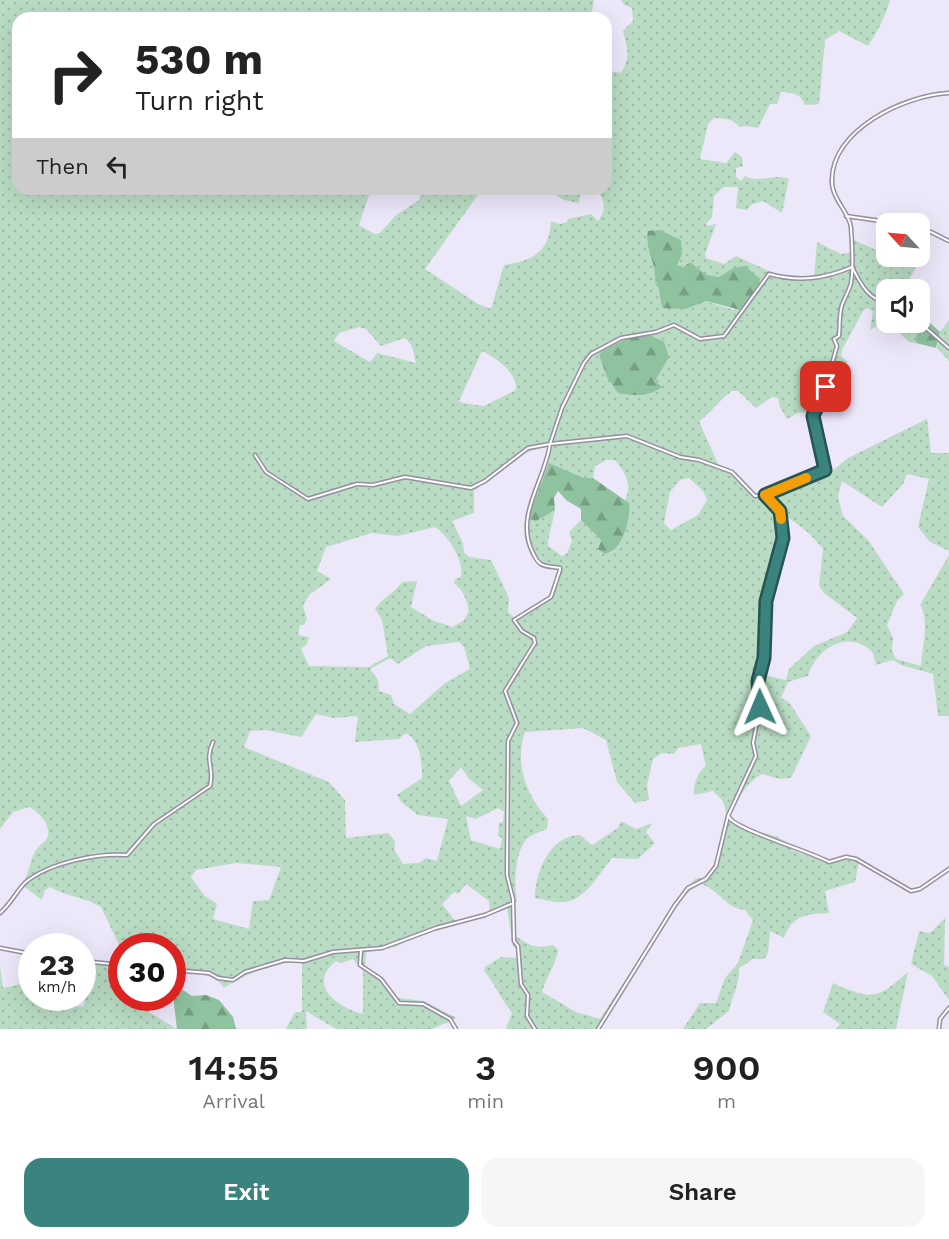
<!DOCTYPE html>
<html lang="en">
<head>
<meta charset="utf-8">
<style>
	body { margin:0; font-family:"Work Sans",sans-serif; background:#f6f6f6; color:#222; height:100vh; display:flex; flex-direction:column; font-size:22px; white-space:nowrap }
	* { box-sizing:border-box; margin:0 }
	p { font-size:20px; color:#767676 }
	.icon { flex:none; width:33px; height:33px; fill:none; stroke:currentColor; stroke-width:2; stroke-linecap:round; stroke-linejoin:round }
	.map { position:relative; height:1029px; overflow:hidden }
	.sheet { display:flex; flex-direction:column; background:#fff; flex:1 }
	.sheet>* { flex:none }
	.guide { position:absolute; left:12px; top:12px; width:600px; height:183px; border-radius:18px; box-shadow:0 6px 24px #0002; background:#fff; color:#222; overflow:hidden }
	.needle { width:39px; rotate:296deg }
	.tools { position:absolute; left:876px; top:213px; display:grid; gap:12px }
	.tools a { display:grid; place-items:center; width:54px; height:54px; border-radius:12px; background:#fff; box-shadow:0 6px 24px #0002; font-size:30px }
	.speed { position:absolute; left:18px; top:933px; display:flex; gap:12px; font-size:30px; font-weight:700; text-align:center }
	.speed>* { display:grid; place-content:center; width:78px; height:78px; border-radius:50%; background:#fff; box-shadow:0 6px 24px #0002; line-height:1 }
	.speed small { font-size:15px; font-weight:400 }
	.speed .limit { border:9px solid #d22; background:#fff; color:#111 }
	.pin { position:absolute; display:grid; place-items:center; width:51px; height:51px; color:#fff; margin:-26px; border-radius:12px; box-shadow:0 3px 9px #0006 }
	.me { position:absolute; width:66px; margin:-33px; rotate:359deg; stroke-linejoin:round; filter:drop-shadow(0 0 4px #0008) }
	.turn { display:flex; align-items:center; gap:21px; height:126px; padding:0 24px; font-size:27px }
	.turn .icon { width:78px; height:78px; stroke-width:2.5 }
	.turn b { display:block; font-size:42px; line-height:51px }
	.then { display:flex; align-items:center; height:57px; padding:0 24px; background:#0003; gap:12px; font-size:22px }
	.eta { display:flex; justify-content:space-evenly; align-items:center; height:102px; text-align:center }
	.eta b { font-size:36px; font-weight:600; line-height:42px }
	.button { display:flex; gap:12px; margin-top:auto; padding:12px 24px }
	.button a { flex:1; height:69px; border-radius:18px; background:#3b837e; color:#fff; font-size:24px; font-weight:600; line-height:69px; text-align:center }
	.button a+a { background:#f6f6f6; color:#222 }
	.map>svg:first-child { display:block }
	.grass { fill:url(#grass-dots); fill-rule:evenodd }
	.forest { fill:url(#forest-firs) }
	.lines { fill:none; stroke-linecap:round; stroke-linejoin:round }
	.minor-casing { stroke:#958fa0; stroke-width:5 }
	.minor { stroke:#fff; stroke-width:2 }
	.route-casing { stroke:#265552; stroke-width:15 }
	.route { stroke:#3b837e; stroke-width:10 }
	.slow { stroke:#f59e0b; stroke-width:10 }
</style>
</head>
<body>
<div class="map">
<svg width="949" height="1029" viewBox="0 0 949 1029">
	<defs>
		<pattern id="grass-dots" width="8" height="8" patternUnits="userSpaceOnUse" patternTransform="scale(1.5)"><rect width="8" height="8" fill="#badcc4"/><path d="M2 2h.1M6 6h.1" fill="none" stroke="#a0bda9" stroke-width="1.8" stroke-linecap="round"/></pattern>
		<pattern id="forest-firs" width="22" height="20" patternUnits="userSpaceOnUse" patternTransform="scale(1.5)"><rect width="22" height="20" fill="#8fc29f"/><path d="M5 1l3.5 6h-7zM16 11l3.5 6h-7z" fill="#769e83"/></pattern>
	</defs>
	<rect width="100%" height="100%" fill="#ede7fa"/>
	<g class="grass">
		<path d="M 0,0 L 594,0 L 591,18 L 18,18 L 18,189 L 371,189 L 359,225 L 375,234 L 380,233 L 395,216 L 419,200 L 423,189 L 482,189 L 425,269 L 478,304 L 491,309 L 504,265 C 533,261 550,251 551,221 L 560,224 L 567,222 L 568,219 L 591,214 L 598,221 C 607,208 605,203 597,189 L 606,189 L 606,70 L 621,73 C 631,57 627,48 623,31 L 633,21 L 632,8 L 624,5 L 621,0 L 890,0 C 886,15 878,31 868,46 L 839,31 L 825,40 L 819,104 L 805,105 C 801,93 792,93 781,92 L 777,104 L 770,104 L 758,128 L 746,126 L 739,127 C 734,118 724,119 714,118 L 708,124 L 700,159 L 726,163 L 735,152 L 742,157 L 743,166 L 736,168 L 736,177 L 741,181 L 745,176 C 760,184 773,173 789,179 L 782,213 L 763,201 L 751,205 L 747,210 L 736,208 L 738,187 L 724,187 L 714,196 L 712,217 L 706,224 L 707,226 L 716,224 L 705,254 L 706,258 L 724,264 L 736,256 L 778,275 L 814,277 L 817,242 L 841,254 L 853,252 L 854,240 L 916,268 L 903,289 L 886,290 L 886,321 L 870,330 L 873,311 L 867,308 L 863,311 L 842,350 L 841,356 L 848,362 C 837,370 816,402 815,418 C 814,431 824,457 827,470 L 831,472 L 848,458 L 927,419 L 931,453 L 949,453 L 949,551 L 930,542 L 918,527 L 929,479 L 907,474 L 903,484 L 882,507 L 842,481 L 838,497 L 843,516 L 868,540 L 904,594 L 897,601 L 887,625 L 893,638 L 892,651 L 896,659 L 921,666 C 922,647 930,621 920,605 L 949,555 L 949,716 L 938,716 L 933,674 L 901,665 L 893,660 L 876,665 L 873,653 C 850,628 816,648 808,676 L 788,682 L 781,698 L 789,702 L 811,736 L 791,778 L 780,779 L 762,774 C 747,782 736,801 730,817 C 741,837 782,827 791,850 L 830,863 L 845,860 L 859,861 L 855,882 L 825,891 L 829,913 C 807,914 792,915 784,938 L 770,931 L 768,953 L 764,959 L 753,959 L 739,968 C 740,984 732,996 729,1011 L 706,1029 L 683,1029 L 700,1003 L 716,1003 L 725,978 L 738,963 L 753,920 L 745,910 C 727,909 718,889 701,884 L 685,894 L 599,1029 L 506,1029 L 512,1013 C 501,999 495,984 484,971 L 485,967 L 501,957 L 516,958 L 517,950 L 513,946 L 507,908 L 418,936 L 395,947 L 366,952 L 365,967 C 380,974 388,985 398,998 L 424,1001 L 457,1018 L 432,1029 L 336,1029 L 306,1011 L 307,1029 L 286,1029 L 295,1012 L 302,1012 L 302,961 C 274,963 247,973 224,988 C 214,971 190,973 173,972 L 172,946 L 122,946 L 121,949 L 101,907 C 85,897 67,897 50,887 L 45,890 L 42,900 L 22,885 C 30,873 29,861 36,850 C 39,845 46,842 48,836 C 51,825 38,811 29,807 L 13,812 L 0,829 ZM 670,235 L 681,240 L 676,265 L 684,267 L 691,263 L 707,275 L 719,277 L 733,268 L 734,310 L 705,301 L 686,309 L 660,302 L 660,288 L 655,281 L 656,268 L 647,240 ZM 359,327 L 366,329 L 381,346 L 405,338 L 412,346 L 416,363 L 377,353 L 370,362 L 334,341 L 339,333 ZM 482,351 C 497,358 518,374 516,390 L 484,406 L 462,403 L 459,401 ZM 732,391 L 738,391 L 756,408 L 772,397 L 778,398 L 780,407 L 787,419 L 798,413 L 813,411 L 812,416 L 822,470 L 760,495 L 754,493 L 735,472 L 718,464 L 699,421 C 705,419 721,398 732,391 ZM 549,446 C 540,484 505,531 539,565 L 559,571 L 550,596 L 515,618 L 508,612 L 509,598 L 491,560 L 469,557 L 464,552 L 463,543 L 452,521 L 474,513 L 474,491 L 517,458 L 524,453 ZM 607,460 L 615,460 C 625,471 633,486 625,500 C 637,510 618,541 612,552 L 606,554 L 598,548 L 601,540 L 581,520 L 569,532 L 572,541 L 567,553 L 562,556 L 548,546 L 548,541 L 555,510 L 536,521 L 532,507 L 549,463 L 584,478 L 593,478 L 595,466 ZM 689,478 L 703,491 L 707,500 L 698,515 L 671,530 L 664,523 L 670,492 L 680,480 ZM 789,518 L 810,534 L 823,549 L 819,586 L 824,593 L 857,618 L 847,632 L 814,646 L 789,669 L 786,680 L 765,675 L 767,619 L 775,573 L 786,537 L 783,524 ZM 435,527 C 448,535 465,562 461,577 L 455,579 L 454,583 C 463,590 467,600 469,611 L 464,620 L 453,627 L 434,621 L 411,607 L 417,581 L 402,582 C 395,593 383,597 375,609 L 382,620 L 388,656 L 369,667 L 309,666 L 301,649 L 307,644 L 309,637 L 298,635 L 300,625 L 304,625 L 307,619 L 303,606 L 309,595 L 331,579 L 317,571 L 326,547 L 372,533 L 398,536 ZM 459,642 L 464,647 L 470,669 L 445,683 L 410,714 L 394,704 L 391,695 L 379,691 L 378,680 L 370,669 L 390,658 L 398,664 L 426,646 ZM 316,714 L 334,718 L 358,716 L 355,742 L 399,739 L 406,733 C 421,741 422,763 422,778 L 397,795 L 401,802 L 418,815 L 448,819 L 437,861 L 426,858 L 419,863 L 403,864 L 394,849 L 395,841 L 388,833 L 346,838 L 345,800 L 329,782 L 244,747 L 250,731 L 265,730 L 301,737 ZM 583,728 L 606,740 L 617,782 L 635,803 L 649,800 L 647,785 L 653,759 L 662,753 L 674,754 L 678,748 L 701,744 L 706,766 C 699,770 693,784 694,795 L 713,791 C 716,794 721,798 723,802 C 732,819 718,862 707,877 L 695,879 L 679,897 L 600,1019 L 576,1012 L 542,992 C 546,978 556,964 558,950 L 553,945 C 535,949 530,946 516,936 L 513,904 L 517,902 C 514,885 514,850 529,837 C 534,834 542,831 547,829 L 548,819 C 526,795 514,764 525,732 ZM 461,767 L 469,779 L 483,790 L 461,806 L 449,781 ZM 498,808 L 504,812 L 503,822 L 499,823 L 498,836 L 502,838 L 500,849 L 471,840 L 466,816 L 476,819 ZM 236,863 L 281,867 L 269,900 L 253,901 L 249,929 L 213,919 L 217,904 L 204,895 L 191,877 L 196,870 ZM 466,884 L 489,901 L 490,911 L 456,922 L 442,904 L 454,892 L 458,894 ZM 353,959 L 363,971 L 363,1014 C 338,1008 306,985 336,961 L 341,963 Z"/>
		<path d="M 546,189 L 581,189 L 579,203 L 564,200 Z"/>
		<path d="M 920,318 L 929,322 L 917,325 L 916,343 L 909,342 L 889,323 L 920,322 Z"/>
		<path d="M 949,320 L 949,361 L 937,348 L 940,332 Z"/>
		<path d="M 621,821 L 636,829 L 653,823 L 646,832 L 655,843 L 638,859 L 612,858 C 600,872 585,902 563,902 C 554,903 544,899 535,898 C 535,872 550,835 580,835 L 592,845 L 618,828 Z"/>
		<path d="M 945,918 L 944,965 L 949,967 L 949,1000 L 932,976 L 911,964 L 919,931 L 930,933 Z"/>
		<path d="M 83,960 L 121,963 L 122,998 L 126,998 L 177,1029 L 0,1029 L 0,965 L 3,988 L 21,984 L 30,990 L 32,998 C 51,998 65,1009 84,1006 C 87,991 83,975 83,960 Z"/>
		<path d="M 908,972 L 896,1029 L 836,1029 L 840,1024 L 823,1012 L 833,983 C 871,1000 877,1000 908,972 Z"/>
	</g>
	<g class="forest">
		<path d="M 660,230 L 681,240 L 682,254 L 677,265 L 684,267 L 690,262 L 707,275 L 719,277 L 733,268 L 745,266 L 759,278 L 761,289 L 744,311 L 706,301 L 686,309 L 663,308 C 658,298 662,290 655,281 C 657,263 644,249 648,231 Z"/>
		<path d="M 929,322 L 940,332 L 936,348 L 916,343 L 917,325 Z"/>
		<path d="M 650,335 L 664,342 L 669,357 L 655,381 L 662,387 C 648,397 635,396 618,393 L 607,377 L 599,354 C 615,343 630,336 650,335 Z"/>
		<path d="M 549,463 L 584,478 L 593,478 L 629,503 C 631,518 623,551 605,554 L 598,549 L 601,540 L 581,520 L 581,509 L 566,500 L 558,491 L 554,498 L 555,510 L 536,521 L 528,518 Z"/>
		<path d="M 174,984 L 192,996 L 206,995 L 219,1000 L 233,1017 L 236,1029 L 177,1029 L 173,996 Z"/>
	</g>
	<g class="lines">
		<g class="minor-casing">
			<g id="minor">
				<path d="M 846,216 L 902,224"/>
				<path d="M 920,231 L 931,232 L 949,241"/>
				<path d="M 919,322 L 949,348"/>
				<path d="M 255,455 L 266,472 L 308,499 L 357,484 L 373,485 L 405,477 L 471,488 L 485,481 L 528,448 L 550,444 L 562,408 L 584,363 L 591,354 L 621,338 L 656,332 L 674,325 L 700,339 L 724,336 L 769,274 C 799,282 824,279 852,267 C 860,282 868,300 886,302"/>
				<path d="M 729,817 C 734,829 812,852 829,862 L 846,857 L 856,859 L 911,891 L 920,889 L 949,869"/>
				<path d="M 0,913 C 12,903 18,888 27,881 C 52,862 98,853 127,855 L 154,824 L 210,786 C 215,768 204,762 213,742"/>
				<path d="M 0,948 L 32,954"/>
				<path d="M 361,950 L 360,965 L 381,979 L 399,1003 L 423,1004 L 450,1019 L 456,1029"/>
				<path d="M 82,961 L 122,965"/>
				<path d="M 172,970 L 209,973 L 218,978 L 233,980 L 245,972 L 285,960 L 304,961 L 333,952 L 382,948 L 436,928 L 485,915 L 511,904"/>
				<path d="M 535,1029 L 527,1016 L 528,995 L 521,984 L 518,946 L 514,941 L 513,899 L 507,875 L 508,741 L 517,723 L 505,691 L 535,643 L 534,638 L 522,631 L 514,620 L 551,597 L 560,570 L 560,568 C 554,567 546,567 541,564 C 537,562 535,557 533,553 C 514,516 545,481 550,444 L 627,436 L 680,457 L 699,460 L 732,472 L 755,496 L 765,495"/>
				<path d="M 598,1029 L 675,905 L 688,888 L 706,879 L 716,866 L 728,816 L 756,756 L 753,743 L 760,707 L 758,681 L 764,658 L 766,601 L 784,538 L 780,511 L 765,495 L 825,470 L 813,416 L 826,386 L 837,346 L 834,339 L 839,336 C 840,327 839,314 842,305 C 845,297 849,291 851,283 C 854,265 852,246 851,228 C 851,215 832,199 832,182 C 830,130 905,95 949,93"/>
				<path d="M 939,1029 L 940,1019 L 949,1008"/>
			</g>
		</g>
		<use href="#minor" class="minor"/>
	</g>
	<g class="lines">
		<g class="route-casing">
			<path id="route" d="M 760,707 L 758,681 L 764,658 L 766,601 L 783,538 L 780,511 L 765,495 L 825,470 L 813,416 L 826,387"/>
		</g>
		<use href="#route" class="route"/>
		<path class="slow" d="M 781,519 L 780,511 L 765,495 L 806,478"/>
	</g>
</svg>
<div class="tools">
<a><svg class="needle" viewBox="-14 -14 28 28"><path d="M0-13l5 13h-10z" fill="#e53935"/><path d="M0 13l5-13h-10z" fill="#767676"/></svg></a>
<a><svg class="icon" aria-label="sound" viewBox="0 0 24 24"><path d="M4 9h4l5-4v14l-5-4H4zM17 9q2 3 0 6"/></svg></a>
</div>
<div class="speed"><div>23<small>km/h</small></div><div class="limit">30</div></div>
<div class="pin" style="left:826px;top:387px;background:#d93025"><svg class="icon" aria-label="arrive" viewBox="0 0 24 24"><path d="M6 21V4h12l-3 4 3 4H6"/></svg></div>
<svg class="me" style="left:760px;top:707px" viewBox="-20 -20 40 40"><path d="M0-17L14 15 0 8-14 15z" fill="#3b837e" stroke="#fff" stroke-width="4"/></svg>
<div class="guide">
<div class="turn"><svg class="icon" aria-label="right" viewBox="0 0 24 24"><path d="M7 20v-9h11M14 6l5 5-5 5"/></svg><div><b>530 m</b>Turn right</div></div>
<div class="then">Then<svg class="icon" aria-label="left" viewBox="0 0 24 24"><path d="M17 20v-9H6M10 6l-5 5 5 5"/></svg></div>
</div>
</div>
<section class="sheet">
<div class="eta">
<div><b>14:55</b><p>Arrival</p></div>
<div><b>3</b><p>min</p></div>
<div><b>900</b><p>m</p></div>
</div>
<div class="button"><a>Exit</a><a>Share</a></div>
</section>
</body>
</html>
